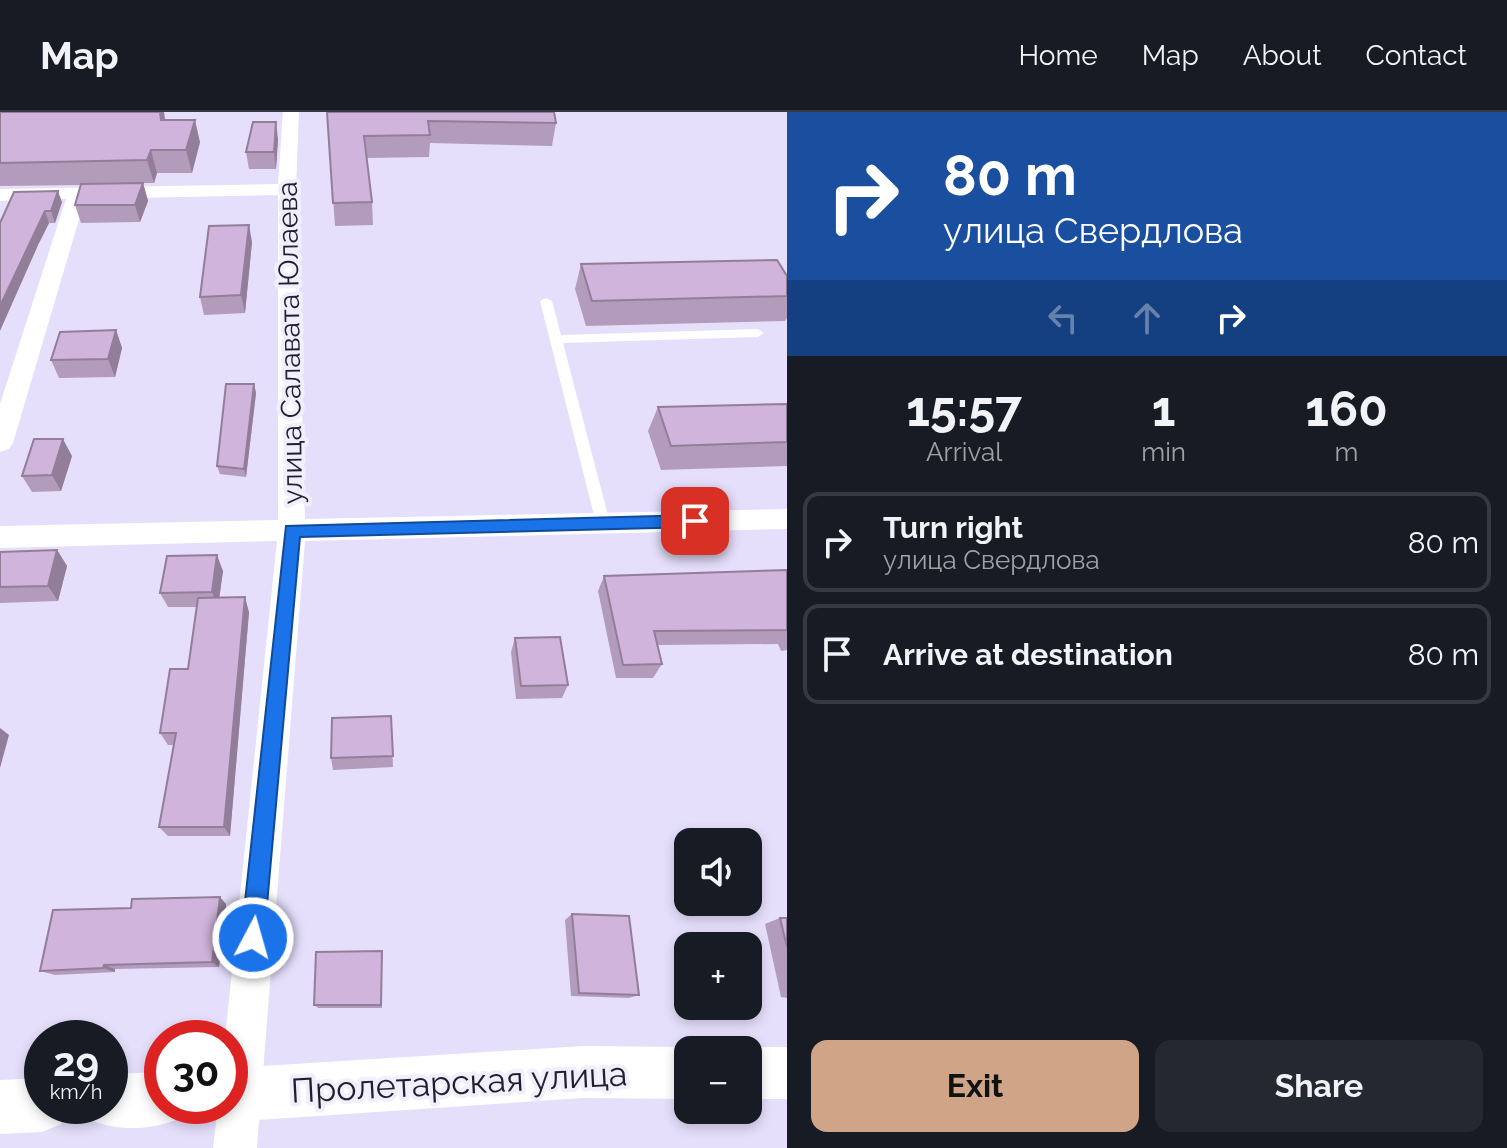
<!DOCTYPE html>
<html lang="en">
<head>
<meta charset="utf-8">
<style>
	body { margin:0; font-family:Raleway,sans-serif; background:#242831; color:#f1f3f6; height:100vh; display:flex; flex-direction:column; font-size:30px; white-space:nowrap }
	* { box-sizing:border-box; margin:0 }
	p { font-size:26px; color:#9ea1a6 }
	.icon { flex:none; width:44px; height:44px; fill:none; stroke:currentColor; stroke-width:2; stroke-linecap:round; stroke-linejoin:round }
	.map { position:relative; flex:1; overflow:hidden }
	.side { display:flex; flex-direction:column; background:#171b24; width:720px }
	.side>* { flex:none }
	.banner { background:#1a4fa0; color:#fff; overflow:hidden }
	.fabs { position:absolute; left:674px; top:716px; display:grid; gap:16px }
	.fabs a { display:grid; place-items:center; width:88px; height:88px; border-radius:16px; background:#171b24; box-shadow:0 4px 12px #0003; font-size:40px }
	.speed { position:absolute; left:24px; top:908px; display:flex; gap:16px; font-size:40px; font-weight:700; text-align:center }
	.speed>* { display:grid; place-content:center; width:104px; height:104px; border-radius:50%; background:#171b24; box-shadow:0 4px 12px #0003; line-height:1 }
	.speed small { font-size:20px; font-weight:400 }
	.speed .limit { border:12px solid #d22; background:#fff; color:#111 }
	.pin { position:absolute; display:grid; place-items:center; width:68px; height:68px; color:#fff; margin:-34px; border-radius:16px; box-shadow:0 4px 12px #0006 }
	.me { position:absolute; width:88px; margin:-44px; rotate:6deg; stroke-linejoin:round; filter:drop-shadow(0 0 6px #0008) }
	.turn { display:flex; align-items:center; gap:28px; height:168px; padding:0 24px; font-size:36px }
	.turn .icon { width:104px; height:104px; stroke-width:2.5 }
	.turn b { display:block; font-size:56px; line-height:68px }
	.lanes { display:flex; align-items:center; height:76px; padding:0 24px; background:#0003; justify-content:center; gap:40px; direction:ltr }
	.lanes .off { opacity:.35 }
	.eta { display:flex; justify-content:space-evenly; align-items:center; height:136px; text-align:center }
	.eta b { font-size:48px; font-weight:700; line-height:56px }
	.action { display:flex; gap:16px; margin-top:auto; padding:16px 24px }
	.action a { flex:1; height:92px; border-radius:16px; background:#cfa487; color:#111; font-size:32px; font-weight:700; line-height:92px; text-align:center }
	.action a+a { background:#242831; color:#f1f3f6 }
	ul { padding:0; list-style:none }
	li { display:flex; align-items:center; gap:24px; height:100px; margin:0 16px 12px; padding:0 8px; border:4px solid #363941; border-radius:16px }
	li div { flex:1 }
	li b { display:block; font-size:30px }
	li em { font-style:normal }
	header { display:flex; align-items:center; gap:48px; box-sizing:border-box; height:112px; padding:0 40px; background:#171b24; border-bottom:2px solid #363941 }
	header strong { font-size:38px }
	nav { display:flex; gap:44px; margin-inline-start:auto; font-size:28px }
	main { display:flex; flex:1; min-height:0 }
	.map>svg:first-child { display:block }
	.lines { fill:none; stroke-linecap:round; stroke-linejoin:round }
	.service { fill:#fff; fill-rule:evenodd }
	.minor { fill:#fff; fill-rule:evenodd }
	.tertiary { fill:#fff; fill-rule:evenodd }
	.wall { fill:#b39bbc }
	.shaded-wall { fill:#927e99 }
	.building { fill:#d0b4db; stroke:#927e99; stroke-width:2 }
	.route { fill:#1a73e8; stroke:#114b97; stroke-width:2 }
	.labels { text-anchor:middle; dominant-baseline:central; stroke-width:8; stroke-linejoin:round; paint-order:stroke }
	.street-label { font-size:28px; fill:#221f2c; stroke:#f1effd }
	.near-street-label { font-size:34px; fill:#221f2c; stroke:#f1effd }
</style>
</head>
<body>
<header>
<strong>Map</strong>
<nav><a>Home</a><a>Map</a><a>About</a><a>Contact</a></nav>
</header>
<main>
<div class="map">
<svg width="787" height="1036" viewBox="0 0 787 1036">
	<rect width="100%" height="100%" fill="#e5dffc"/>
	<g class="lines">
		<path class="service" d="M 546,186 L 552,189 L 561,223 L 758,217 L 764,221 L 758,225 L 563,231 L 610,411 L 603,417 L 596,411 L 540,189 Z"/>
		<path class="minor" d="M 283,0 L 299,0 L 296,77 L 305,407 L 787,397 L 787,417 L 305,429 L 257,1036 L 213,1036 L 218,994 L 230,994 L 230,926 L 225,926 L 277,429 L 0,436 L 0,414 L 278,408 L 278,83 L 85,87 L 13,331 L 9,337 L 0,340 L 0,292 L 66,87 L 0,89 L 0,77 L 278,72 Z"/>
		<g class="tertiary">
			<path d="M 583,934 L 688,935 L 696,938 L 688,938 L 688,987 L 583,986 L 230,1010 L 211,1002 L 208,994 L 230,994 L 230,956 Z"/>
			<path d="M 748,935 L 787,935 L 787,987 L 748,987 L 748,938 L 740,938 Z"/>
			<path d="M 162,960 L 162,994 L 186,994 L 181,1006 C 153,1018 119,1020 91,1008 L 85,994 L 110,994 L 110,962 Z"/>
			<path d="M 42,966 L 42,994 L 68,994 L 61,1012 L 42,1020 L 0,1022 L 0,968 Z"/>
		</g>
	</g>
	<g class="wall">
		<path d="M 0,0 L 164,0 L 165,8 L 200,30 L 192,61 L 157,61 L 154,71 L 143,71 L 148,89 L 140,110 L 81,111 L 75,93 L 81,73 L 0,74 Z"/>
		<path d="M 327,0 L 556,11 L 552,34 L 430,31 L 429,45 L 367,46 L 372,90 L 373,113 L 335,114 Z"/>
		<path d="M 278,27 L 276,57 L 249,57 L 246,40 Z"/>
		<path d="M 62,90 L 55,111 L 49,111 L 39,131 L 0,111 Z"/>
		<path d="M 252,130 L 245,201 L 204,203 L 200,185 Z"/>
		<path d="M 581,152 L 787,164 L 787,206 L 785,209 L 586,214 L 575,177 Z"/>
		<path d="M 116,218 L 122,236 L 115,265 L 59,266 L 51,248 Z"/>
		<path d="M 254,272 L 256,281 L 246,365 L 220,362 L 217,354 Z"/>
		<path d="M 787,292 L 787,354 L 661,358 L 648,319 L 658,295 Z"/>
		<path d="M 72,344 L 61,379 L 32,380 L 22,364 Z"/>
		<path d="M 57,438 L 67,454 L 58,489 L 0,491 L 0,440 Z"/>
		<path d="M 787,458 L 787,538 L 781,539 L 778,532 L 657,533 L 662,552 L 653,566 L 616,566 L 598,479 L 604,464 Z"/>
		<path d="M 223,459 L 219,486 L 249,500 L 230,724 L 168,724 L 159,715 L 174,633 L 168,633 L 160,621 L 188,557 L 197,495 L 168,495 L 160,481 Z"/>
		<path d="M 515,526 L 568,573 L 562,586 L 516,587 L 511,540 Z"/>
		<path d="M 391,604 L 393,655 L 333,658 L 331,646 Z"/>
		<path d="M 226,792 L 219,855 L 115,857 L 115,860 L 55,863 L 40,859 Z"/>
		<path d="M 572,802 L 639,883 L 629,886 L 571,884 L 565,808 Z"/>
		<path d="M 780,806 L 787,806 L 787,886 L 781,885 L 765,812 Z"/>
		<path d="M 382,839 L 382,896 L 318,896 L 314,893 Z"/>
	</g>
	<g class="shaded-wall">
		<path d="M 160,0 L 164,0 L 167,30 L 161,8 Z"/>
		<path d="M 195,8 L 200,30 L 192,61 L 186,38 Z"/>
		<path d="M 276,10 L 278,27 L 276,57 L 274,40 Z"/>
		<path d="M 151,38 L 157,61 L 154,71 L 147,48 Z"/>
		<path d="M 143,71 L 148,89 L 140,110 L 135,93 Z"/>
		<path d="M 58,79 L 62,90 L 55,111 L 51,99 Z"/>
		<path d="M 45,99 L 49,111 L 39,131 L 0,219 L 0,194 Z"/>
		<path d="M 249,113 L 252,130 L 245,201 L 241,183 Z"/>
		<path d="M 116,218 L 122,236 L 115,265 L 108,247 Z"/>
		<path d="M 254,272 L 256,281 L 246,365 L 244,357 Z"/>
		<path d="M 63,327 L 72,344 L 61,379 L 52,363 Z"/>
		<path d="M 57,438 L 67,454 L 58,489 L 48,474 Z"/>
		<path d="M 217,443 L 223,459 L 218,495 L 212,480 Z"/>
		<path d="M 245,485 L 249,500 L 230,724 L 224,715 Z"/>
		<path d="M 0,616 L 9,623 L 0,656 Z"/>
		<path d="M 220,785 L 226,792 L 219,855 L 212,850 Z"/>
		<path d="M 104,853 L 115,857 L 115,860 L 103,856 Z"/>
	</g>
	<g class="building">
		<path d="M 0,0 L 160,0 L 161,8 L 195,8 L 186,38 L 151,38 L 147,48 L 0,51 Z"/>
		<path d="M 327,0 L 554,0 L 556,11 L 428,9 L 430,23 L 364,24 L 372,90 L 333,91 Z"/>
		<path d="M 253,10 L 276,10 L 274,40 L 246,40 Z"/>
		<path d="M 143,71 L 135,93 L 75,93 L 81,72 Z"/>
		<path d="M 58,79 L 51,99 L 45,99 L 0,194 L 0,111 L 14,80 Z"/>
		<path d="M 249,113 L 241,183 L 200,185 L 209,114 Z"/>
		<path d="M 777,148 L 787,164 L 787,184 L 592,189 L 581,152 Z"/>
		<path d="M 116,218 L 108,247 L 51,248 L 60,220 Z"/>
		<path d="M 226,272 L 254,272 L 244,357 L 217,354 Z"/>
		<path d="M 787,292 L 787,330 L 671,334 L 658,295 Z"/>
		<path d="M 34,327 L 63,327 L 52,363 L 22,364 Z"/>
		<path d="M 57,438 L 48,474 L 0,475 L 0,440 Z"/>
		<path d="M 217,443 L 212,480 L 160,481 L 167,444 Z"/>
		<path d="M 787,458 L 787,518 L 654,519 L 662,552 L 623,553 L 604,464 Z"/>
		<path d="M 245,485 L 224,715 L 159,715 L 176,621 L 160,621 L 170,557 L 188,557 L 198,486 Z"/>
		<path d="M 560,525 L 568,573 L 521,574 L 515,526 Z"/>
		<path d="M 391,604 L 393,644 L 331,646 L 332,606 Z"/>
		<path d="M 220,785 L 212,850 L 104,853 L 103,856 L 40,859 L 53,798 L 131,796 L 132,787 Z"/>
		<path d="M 572,802 L 629,804 L 639,883 L 579,881 Z"/>
		<path d="M 780,806 L 787,806 L 787,835 Z"/>
		<path d="M 382,839 L 381,893 L 314,893 L 316,840 Z"/>
	</g>
	<path class="route" d="M 695,403 L 703,409 L 695,415 L 300,425 L 264,826 L 261,834 L 253,837 L 244,834 L 241,826 L 286,414 Z"/>
	<g class="labels">
		<g class="street-label">
			<text transform="translate(290 231) rotate(-91)">улица Салавата Юлаева</text>
		</g>
		<g class="near-street-label">
			<text transform="translate(459 970) rotate(-3)">Пролетарская улица</text>
		</g>
	</g>
</svg>
<div class="fabs">
<a><svg class="icon" aria-label="sound" viewBox="0 0 24 24"><path d="M4 9h4l5-4v14l-5-4H4zM17 9q2 3 0 6"/></svg></a>
<a>+</a>
<a>−</a>
</div>
<div class="speed"><div>29<small>km/h</small></div><div class="limit">30</div></div>
<div class="pin" style="left:695px;top:409px;background:#d93025"><svg class="icon" aria-label="arrive" viewBox="0 0 24 24"><path d="M6 21V4h12l-3 4 3 4H6"/></svg></div>
<svg class="me" style="left:253px;top:826px" viewBox="-20 -20 40 40"><circle r="17" fill="#1a73e8" stroke="#fff" stroke-width="3"/><path d="M0-11L8 9 0 5-8 9z" fill="#fff"/></svg>
</div>
<section class="side">
<div class="banner">
<div class="turn"><svg class="icon" aria-label="right" viewBox="0 0 24 24"><path d="M7 20v-9h11M14 6l5 5-5 5"/></svg><div><b>80 m</b>улица Свердлова</div></div>
<div class="lanes"><svg class="icon off" aria-label="left" viewBox="0 0 24 24"><path d="M17 20v-9H6M10 6l-5 5 5 5"/></svg><svg class="icon off" aria-label="ahead" viewBox="0 0 24 24"><path d="M12 20V5M6 11l6-6 6 6"/></svg><svg class="icon" aria-label="right" viewBox="0 0 24 24"><path d="M7 20v-9h11M14 6l5 5-5 5"/></svg></div>
</div>
<div class="eta">
<div><b>15:57</b><p>Arrival</p></div>
<div><b>1</b><p>min</p></div>
<div><b>160</b><p>m</p></div>
</div>
<ul>
<li><svg class="icon" aria-label="right" viewBox="0 0 24 24"><path d="M7 20v-9h11M14 6l5 5-5 5"/></svg><div><b>Turn right</b><p>улица Свердлова</p></div><em>80 m</em></li>
<li><svg class="icon" aria-label="arrive" viewBox="0 0 24 24"><path d="M6 21V4h12l-3 4 3 4H6"/></svg><div><b>Arrive at destination</b></div><em>80 m</em></li>
</ul>
<div class="action"><a>Exit</a><a>Share</a></div>
</section>
</main>
</body>
</html>
